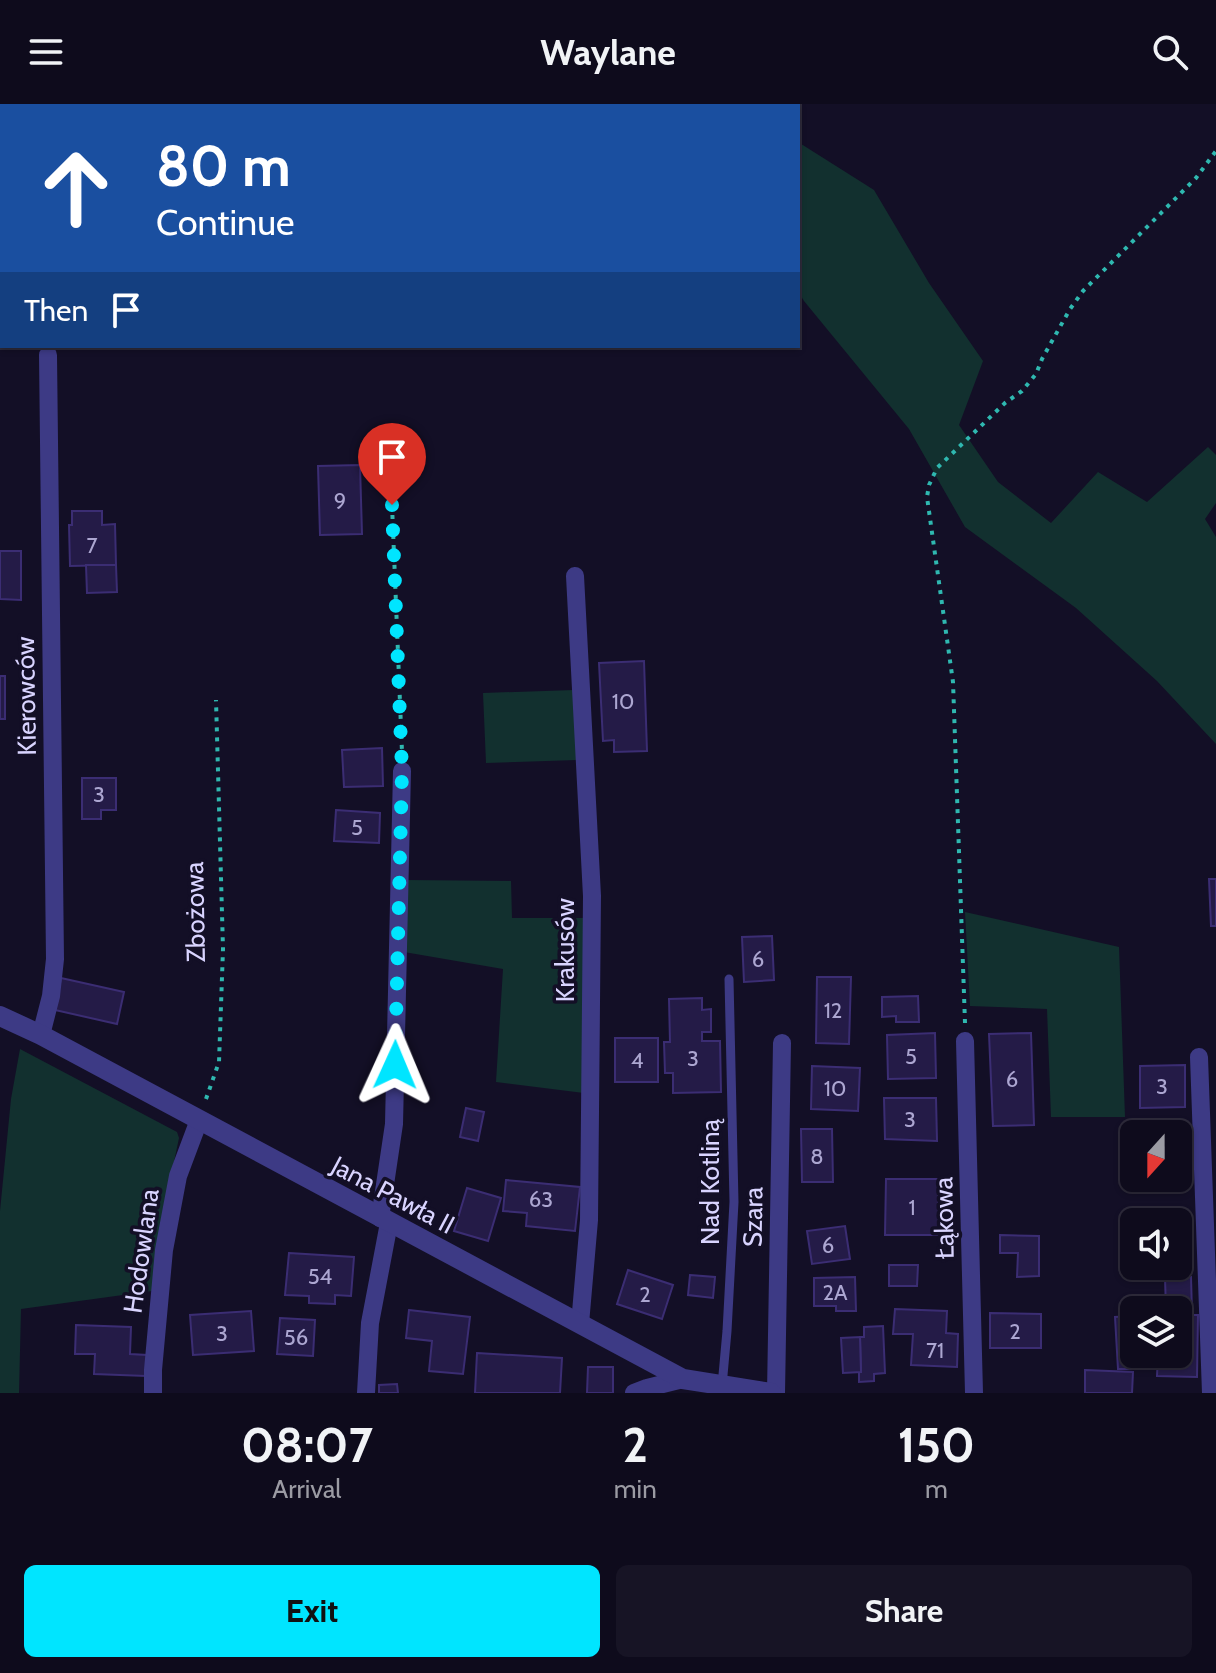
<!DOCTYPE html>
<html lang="en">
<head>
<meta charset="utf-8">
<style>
	body { margin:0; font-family:Cabin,sans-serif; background:#171425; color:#f1f3f6; height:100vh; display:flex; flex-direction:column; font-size:30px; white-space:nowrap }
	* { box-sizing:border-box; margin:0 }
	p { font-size:26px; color:#9b9ba3 }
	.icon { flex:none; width:44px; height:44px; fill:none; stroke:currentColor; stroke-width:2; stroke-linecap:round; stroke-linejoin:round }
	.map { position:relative; height:1289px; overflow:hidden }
	.panel { display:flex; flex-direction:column; background:#0e0b1c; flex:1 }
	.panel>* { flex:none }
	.hud { position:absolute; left:0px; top:0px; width:800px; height:244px; box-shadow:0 2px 6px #0004,0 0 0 2px #2e2b3b; background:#1a4fa0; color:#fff; overflow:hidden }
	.needle { width:52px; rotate:201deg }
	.buttons { position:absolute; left:1120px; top:1016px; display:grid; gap:16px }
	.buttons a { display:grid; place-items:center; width:72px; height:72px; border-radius:12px; background:#0e0b1c; box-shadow:0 2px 6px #0004,0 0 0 2px #2e2b3b; font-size:40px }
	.pin { position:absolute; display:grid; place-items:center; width:68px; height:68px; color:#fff; margin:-82px -34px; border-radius:50% 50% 50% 0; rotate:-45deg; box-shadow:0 0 8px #0007 }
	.pin .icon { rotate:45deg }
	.me { position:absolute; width:88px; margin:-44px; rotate:1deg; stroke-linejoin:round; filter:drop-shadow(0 0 6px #0008) }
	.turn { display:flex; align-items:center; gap:28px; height:168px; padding:0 24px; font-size:36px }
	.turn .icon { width:104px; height:104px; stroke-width:2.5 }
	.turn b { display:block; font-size:56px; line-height:68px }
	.then { display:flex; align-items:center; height:76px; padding:0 24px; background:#0003; gap:16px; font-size:30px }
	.eta { display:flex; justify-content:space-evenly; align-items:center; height:136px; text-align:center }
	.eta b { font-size:48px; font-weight:700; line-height:56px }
	.action { display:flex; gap:16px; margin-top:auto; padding:16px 24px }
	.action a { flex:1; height:92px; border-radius:12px; background:#00e5ff; color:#111; font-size:32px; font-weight:700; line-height:92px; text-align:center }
	.action a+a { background:#171425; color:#f1f3f6 }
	header { display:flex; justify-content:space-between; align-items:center; height:104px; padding:0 24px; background:#0e0b1c; font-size:36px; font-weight:700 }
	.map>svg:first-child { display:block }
	.green { fill:#12302f }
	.building { fill:#241b47; stroke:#3b2d73; stroke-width:2 }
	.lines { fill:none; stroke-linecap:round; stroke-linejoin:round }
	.path { stroke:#2fb8b0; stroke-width:4; stroke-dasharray:4 6; stroke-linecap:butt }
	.service { stroke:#3d3a85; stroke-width:9 }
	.minor { stroke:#3d3a85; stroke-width:18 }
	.tertiary { stroke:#3d3a85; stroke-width:20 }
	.route { stroke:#00e5ff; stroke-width:14; stroke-dasharray:0 25.2 }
	.labels { text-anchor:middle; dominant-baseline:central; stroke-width:7; stroke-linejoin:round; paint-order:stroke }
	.number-label { font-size:22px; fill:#aca6d1 }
	.street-label { font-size:26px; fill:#d9d4ff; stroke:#130f26 }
</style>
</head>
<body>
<header><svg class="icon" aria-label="menu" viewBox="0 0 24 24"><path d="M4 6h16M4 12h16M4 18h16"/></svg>Waylane<svg class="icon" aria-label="search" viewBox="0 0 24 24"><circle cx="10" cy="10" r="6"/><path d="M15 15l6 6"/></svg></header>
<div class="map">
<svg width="1216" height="1289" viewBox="0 0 1216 1289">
	<rect width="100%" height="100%" fill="#130f26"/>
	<g class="green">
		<path d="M 798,38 L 874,86 L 929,179 L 983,257 L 959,321 L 998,378 L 1051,419 L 1098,368 L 1147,398 L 1208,343 L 1216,351 L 1216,399 L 1205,415 L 1216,433 L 1216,640 L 1157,577 L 1076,504 L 965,423 L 909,325 L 804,197 L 798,187 Z"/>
		<path d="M 574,586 L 577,656 L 486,659 L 483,589 Z"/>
		<path d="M 406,776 L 511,777 L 512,814 L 584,814 L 584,989 L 496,978 L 503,865 L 404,848 Z"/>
		<path d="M 965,808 L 1119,843 L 1125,1013 L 1051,1013 L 1047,905 L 970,902 Z"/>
		<path d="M 20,945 L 177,1028 L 179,1034 L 172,1067 L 152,1187 L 21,1205 L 19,1289 L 0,1289 L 0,1107 L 11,995 Z"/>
	</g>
	<g class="building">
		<path d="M 360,361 L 362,430 L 320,431 L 318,362 Z"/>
		<path d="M 72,407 L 102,407 L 102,421 L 115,420 L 116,461 L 70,462 L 69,421 L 72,421 Z"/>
		<path d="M 0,447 L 21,447 L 21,496 L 0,495 Z"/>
		<path d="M 86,461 L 116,461 L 117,488 L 87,489 Z"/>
		<path d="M 644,557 L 647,647 L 614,648 L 614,636 L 603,637 L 599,559 Z"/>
		<rect x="0" y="572" width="5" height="43"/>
		<path d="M 382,644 L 383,682 L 344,683 L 342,646 Z"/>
		<path d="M 82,674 L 116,674 L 116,706 L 101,706 L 101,715 L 82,715 Z"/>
		<path d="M 336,706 L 380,709 L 379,739 L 334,737 Z"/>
		<path d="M 1209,775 L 1216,775 L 1216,822 L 1211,822 Z"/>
		<path d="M 772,832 L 774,876 L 744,878 L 742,833 Z"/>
		<path d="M 817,873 L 851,873 L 849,940 L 816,939 Z"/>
		<path d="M 61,874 L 124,888 L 117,920 L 55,906 Z"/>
		<path d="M 918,892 L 919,918 L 896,918 L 896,912 L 882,913 L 882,893 Z"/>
		<path d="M 702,894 L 702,906 L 711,905 L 711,928 L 702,928 L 702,937 L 720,937 L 721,988 L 673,989 L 673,969 L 665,969 L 664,938 L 670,938 L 669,895 Z"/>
		<path d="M 935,929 L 936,974 L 888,975 L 887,931 Z"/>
		<path d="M 1031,929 L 1034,1021 L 993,1022 L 989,930 Z"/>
		<rect x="615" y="934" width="43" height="44"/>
		<path d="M 1185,961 L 1185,1003 L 1140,1004 L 1140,962 Z"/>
		<path d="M 812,962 L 860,964 L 858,1007 L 811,1005 Z"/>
		<path d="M 884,994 L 936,994 L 937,1037 L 885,1035 Z"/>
		<path d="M 466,1004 L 484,1008 L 478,1037 L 460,1033 Z"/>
		<path d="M 801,1025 L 832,1025 L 833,1078 L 802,1078 Z"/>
		<path d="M 886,1075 L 938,1075 L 938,1131 L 885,1131 Z"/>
		<path d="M 506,1076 L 580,1083 L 575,1127 L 526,1122 L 527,1109 L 503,1107 Z"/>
		<path d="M 467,1084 L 501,1094 L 488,1137 L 454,1127 Z"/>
		<path d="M 845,1122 L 850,1155 L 812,1160 L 807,1127 Z"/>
		<path d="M 1000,1131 L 1039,1132 L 1039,1172 L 1017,1173 L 1018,1149 L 1000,1149 Z"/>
		<path d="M 289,1149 L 354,1153 L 351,1192 L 335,1191 L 335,1200 L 309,1199 L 309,1192 L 285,1191 Z"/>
		<path d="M 889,1161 L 918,1161 L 917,1182 L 889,1182 Z"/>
		<path d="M 628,1166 L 673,1181 L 662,1215 L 617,1200 Z"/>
		<path d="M 690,1171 L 715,1173 L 713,1194 L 688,1191 Z"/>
		<path d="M 855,1173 L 856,1207 L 836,1207 L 836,1202 L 814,1202 L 814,1174 Z"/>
		<path d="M 1191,1173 L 1192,1209 L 1178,1210 L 1178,1206 L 1166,1206 L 1165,1174 Z"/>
		<path d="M 895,1205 L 947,1207 L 946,1229 L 958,1230 L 957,1263 L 911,1261 L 913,1230 L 893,1230 Z"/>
		<path d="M 409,1206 L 470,1213 L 463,1270 L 429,1267 L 432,1237 L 406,1234 Z"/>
		<path d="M 251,1207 L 254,1247 L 193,1251 L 190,1211 Z"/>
		<path d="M 990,1209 L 1041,1210 L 1041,1244 L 990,1244 Z"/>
		<path d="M 1178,1211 L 1198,1211 L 1197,1273 L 1157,1272 L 1158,1250 L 1178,1250 Z"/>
		<path d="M 1131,1212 L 1134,1265 L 1118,1265 L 1115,1213 Z"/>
		<path d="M 280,1214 L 315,1216 L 313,1252 L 277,1250 Z"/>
		<path d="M 76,1221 L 131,1223 L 130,1250 L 147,1251 L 146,1272 L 94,1270 L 95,1250 L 75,1250 Z"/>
		<path d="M 883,1222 L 885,1269 L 874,1270 L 874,1277 L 859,1278 L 859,1268 L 861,1268 L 860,1233 L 864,1233 L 864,1223 Z"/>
		<path d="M 860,1233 L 861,1268 L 843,1269 L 841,1234 Z"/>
		<path d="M 477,1249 L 562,1254 L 560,1289 L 475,1289 Z"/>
		<path d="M 588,1263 L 613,1263 L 613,1289 L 587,1289 Z"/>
		<path d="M 1085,1266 L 1133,1268 L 1132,1289 L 1085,1289 Z"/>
		<path d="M 397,1280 L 398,1289 L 379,1289 L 379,1281 Z"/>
	</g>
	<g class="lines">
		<g class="path">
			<path d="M 392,401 L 402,648"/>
			<path d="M 965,919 L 953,578 L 927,393 L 929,381 L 937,364 L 1005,299 L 1022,287 L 1036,270 L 1042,255 L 1070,205 L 1083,187 L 1196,74 L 1216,47"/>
			<path d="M 206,995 L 219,958 L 223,845 L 216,596"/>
		</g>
		<path class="service" d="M 722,1282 L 727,1227 L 734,1098 L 729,875"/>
		<g class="minor">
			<path d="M 575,472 L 592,792 L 589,1116 L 580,1220"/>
			<path d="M 41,931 L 51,892 L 55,855 L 48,251"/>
			<path d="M 965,937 L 974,1289"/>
			<path d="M 1199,953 L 1211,1289"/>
			<path d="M 380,1114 L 394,1020 L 402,667"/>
			<path d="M 153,1289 L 153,1266 L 164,1146 L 178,1072 L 199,1016"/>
			<path d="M 366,1289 L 370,1219 L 389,1119"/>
			<path d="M 634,1289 L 647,1284 L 683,1275"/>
			<path d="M 776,1289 L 782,939"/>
		</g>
		<path class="tertiary" d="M 0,912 L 41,931 L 683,1275 L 771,1289"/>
	</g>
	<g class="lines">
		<path class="route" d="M 392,401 L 402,667 L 395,961"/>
	</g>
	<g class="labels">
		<g class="number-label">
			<text x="340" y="396">9</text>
			<text x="92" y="441">7</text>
			<text x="623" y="597">10</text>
			<text x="99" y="690">3</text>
			<text x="357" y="723">5</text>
			<text x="758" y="855">6</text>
			<text x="833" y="906">12</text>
			<text x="911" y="952">5</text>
			<text x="693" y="954">3</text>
			<text x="637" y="956">4</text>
			<text x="1012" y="975">6</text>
			<text x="1162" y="982">3</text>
			<text x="835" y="984">10</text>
			<text x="910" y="1015">3</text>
			<text x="817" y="1052">8</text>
			<text x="541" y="1095">63</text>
			<text x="912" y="1103">1</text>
			<text x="828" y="1141">6</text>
			<text x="320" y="1172">54</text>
			<text x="835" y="1188">2A</text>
			<text x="645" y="1190">2</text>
			<text x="1015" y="1227">2</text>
			<text x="222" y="1229">3</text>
			<text x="296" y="1233">56</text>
			<text x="935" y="1246">71</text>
		</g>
		<g class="street-label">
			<text transform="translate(26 592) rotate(-91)">Kierowców</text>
			<text transform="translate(195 808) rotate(-91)">Zbożowa</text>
			<text transform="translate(565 846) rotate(-90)">Krakusów</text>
			<text transform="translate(710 1078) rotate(-90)">Nad Kotliną</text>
			<text transform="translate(393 1091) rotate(28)">Jana Pawła II</text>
			<text transform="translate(753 1113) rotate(-89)">Szara</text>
			<text transform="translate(944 1114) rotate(-91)">Łąkowa</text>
			<text transform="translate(141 1147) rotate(-82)">Hodowlana</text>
		</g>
	</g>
</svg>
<div class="buttons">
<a><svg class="needle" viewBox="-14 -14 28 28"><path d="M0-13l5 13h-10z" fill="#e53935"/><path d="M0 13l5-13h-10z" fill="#9b9ba3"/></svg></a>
<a><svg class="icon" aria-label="sound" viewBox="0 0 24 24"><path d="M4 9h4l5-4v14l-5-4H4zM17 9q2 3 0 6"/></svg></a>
<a><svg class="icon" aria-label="layers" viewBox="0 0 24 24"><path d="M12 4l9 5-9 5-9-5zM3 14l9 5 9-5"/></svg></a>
</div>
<div class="pin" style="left:392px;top:401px;background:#d93025"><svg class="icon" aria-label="arrive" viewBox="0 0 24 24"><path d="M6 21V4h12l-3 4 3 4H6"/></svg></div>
<svg class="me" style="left:395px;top:961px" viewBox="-20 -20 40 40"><path d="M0-17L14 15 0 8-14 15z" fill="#00e5ff" stroke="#fff" stroke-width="4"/></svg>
<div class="hud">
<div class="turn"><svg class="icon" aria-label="ahead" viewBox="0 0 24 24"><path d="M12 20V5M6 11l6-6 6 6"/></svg><div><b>80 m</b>Continue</div></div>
<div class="then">Then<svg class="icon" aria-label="arrive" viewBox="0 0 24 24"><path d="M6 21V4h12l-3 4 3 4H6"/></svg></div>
</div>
</div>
<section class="panel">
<div class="eta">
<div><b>08:07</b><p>Arrival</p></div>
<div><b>2</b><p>min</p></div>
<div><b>150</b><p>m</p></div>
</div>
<div class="action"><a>Exit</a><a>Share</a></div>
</section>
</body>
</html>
